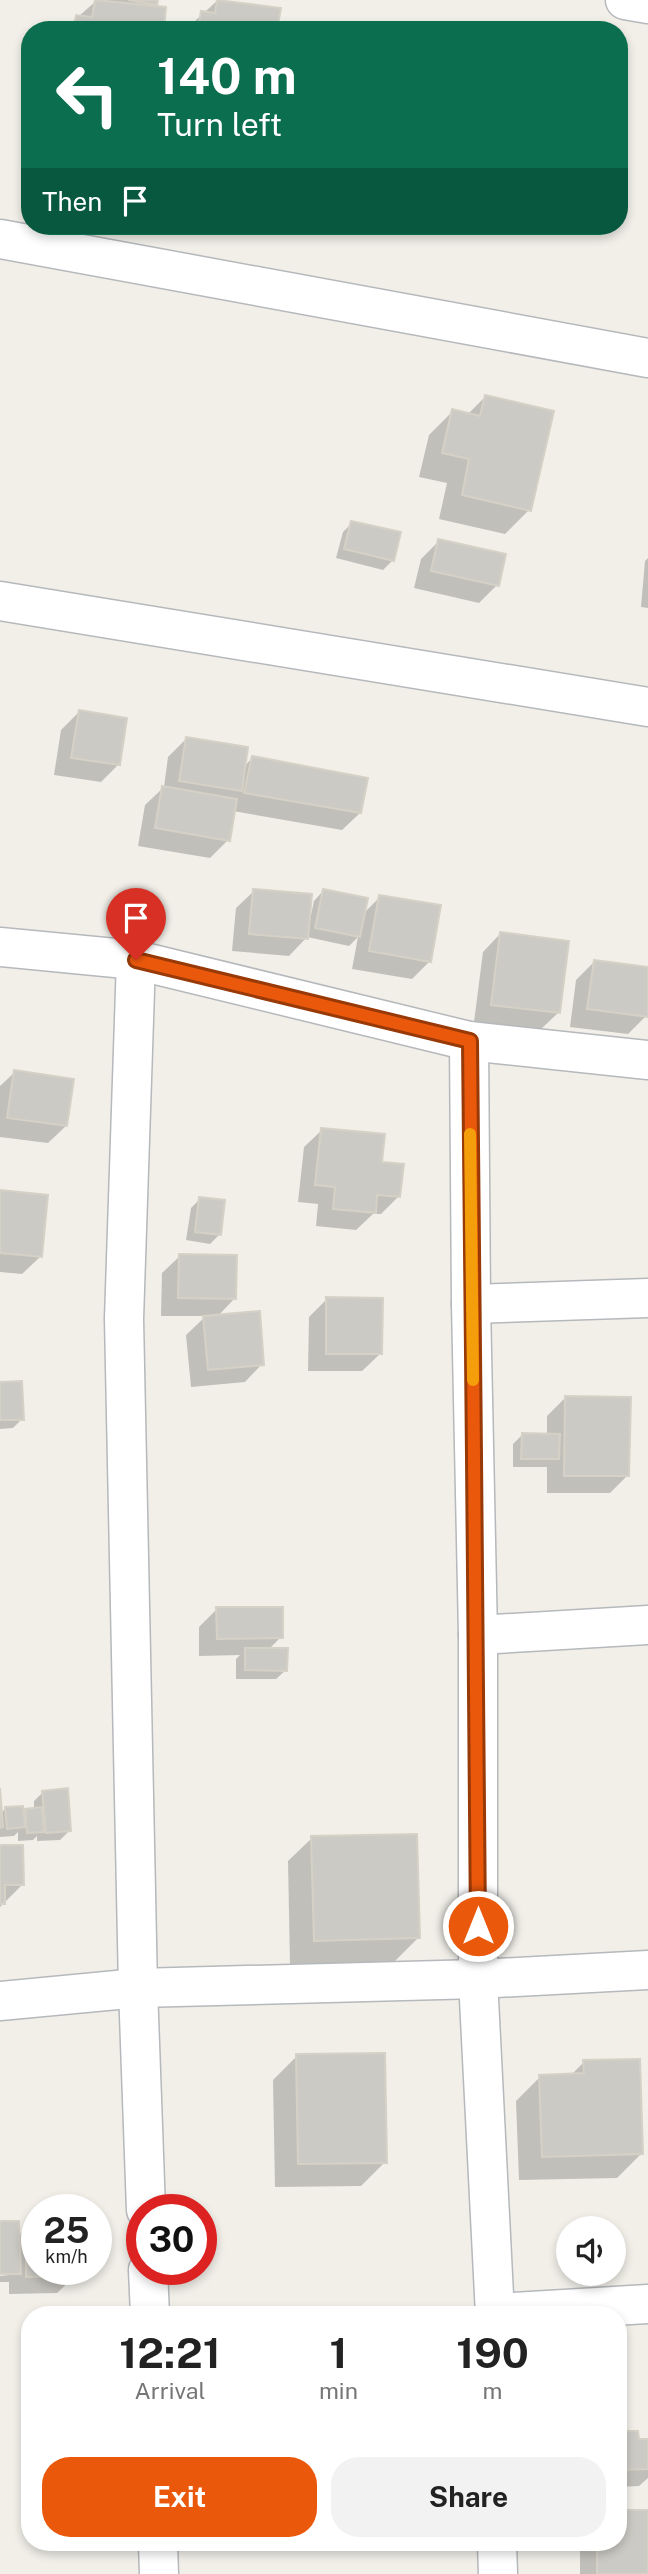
<!DOCTYPE html>
<html lang="en">
<head>
<meta charset="utf-8">
<style>
	body { margin:0; font-family:"Public Sans",sans-serif; background:#f2f2f2; color:#222; height:100vh; display:flex; flex-direction:column; font-size:26px; white-space:nowrap }
	* { box-sizing:border-box; margin:0 }
	p { font-size:23px; color:#767676 }
	.icon { flex:none; width:38px; height:38px; fill:none; stroke:currentColor; stroke-width:2; stroke-linecap:round; stroke-linejoin:round }
	.map { position:relative; flex:1; overflow:hidden }
	.panel { position:absolute; left:21px; top:2306px; width:606px; height:245px; display:flex; flex-direction:column; background:#fff; border-radius:28px; box-shadow:0 4px 10px #0003 }
	.panel>* { flex:none }
	.top-card { position:absolute; left:21px; top:21px; width:607px; height:214px; border-radius:28px; box-shadow:0 4px 10px #0003; background:#0b6e4f; color:#fff; overflow:hidden }
	.fabs { position:absolute; left:556px; top:2216px; display:grid; gap:14px }
	.fabs a { display:grid; place-items:center; width:70px; height:70px; border-radius:50%; background:#fff; box-shadow:0 4px 10px #0003; font-size:35px }
	.speed { position:absolute; left:21px; top:2194px; display:flex; gap:14px; font-size:35px; font-weight:700; text-align:center }
	.speed>* { display:grid; place-content:center; width:91px; height:91px; border-radius:50%; background:#fff; box-shadow:0 4px 10px #0003; line-height:1 }
	.speed small { font-size:18px; font-weight:400 }
	.speed .limit { border:10px solid #d22; background:#fff; color:#111 }
	.pin { position:absolute; display:grid; place-items:center; width:60px; height:60px; color:#fff; margin:-72px -30px; border-radius:50% 50% 50% 0; rotate:-45deg; box-shadow:0 0 7px #0007 }
	.pin .icon { rotate:45deg }
	.me { position:absolute; width:77px; margin:-38px; rotate:0deg; stroke-linejoin:round; filter:drop-shadow(0 0 5px #0008) }
	.turn { display:flex; align-items:center; gap:24px; height:147px; padding:0 21px; font-size:32px }
	.turn .icon { width:91px; height:91px; stroke-width:2.5 }
	.turn b { display:block; font-size:49px; line-height:60px }
	.then { display:flex; align-items:center; height:66px; padding:0 21px; background:#0003; gap:14px; font-size:26px }
	.eta { display:flex; justify-content:space-evenly; align-items:center; height:119px; text-align:center }
	.eta b { font-size:42px; font-weight:700; line-height:49px }
	.button { display:flex; gap:14px; margin-top:auto; padding:14px 21px }
	.button a { flex:1; height:80px; border-radius:28px; background:#ea580c; color:#fff; font-size:28px; font-weight:700; line-height:80px; text-align:center }
	.button a+a { background:#f2f2f2; color:#222 }
	.map>svg:first-child { display:block }
	.shadow { fill:#0003 }
	.building { fill:#cccac5; stroke:#d6d1c6; stroke-width:2 }
	.lines { fill:none; stroke-linecap:round; stroke-linejoin:round }
	.minor-casing { stroke:#b5b8bc; stroke-width:41 }
	.minor { stroke:#fff; stroke-width:38 }
	.route-casing { stroke:#983908; stroke-width:18 }
	.route { stroke:#ea580c; stroke-width:12 }
	.slow { stroke:#f59e0b; stroke-width:12 }
</style>
</head>
<body>
<div class="map">
<svg width="648" height="2574" viewBox="0 0 648 2574">
	<rect width="100%" height="100%" fill="#f1efe8"/>
	<g class="shadow">
		<path d="M 105,0 L 156,0 L 152,7 L 162,30 L 63,30 L 96,1 Z"/>
		<path d="M 218,0 L 279,10 L 275,30 L 185,30 Z"/>
		<path d="M 306,226 L 353,226 L 346,232 Z"/>
		<path d="M 485,397 L 529,510 L 505,534 L 439,519 L 447,483 L 419,477 L 429,435 L 453,411 L 467,415 Z"/>
		<path d="M 352,523 L 393,560 L 383,570 L 336,558 L 343,532 Z"/>
		<path d="M 439,541 L 497,585 L 479,603 L 414,588 L 421,559 Z"/>
		<path d="M 648,558 L 648,608 L 641,607 L 645,561 Z"/>
		<path d="M 79,712 L 119,764 L 101,782 L 54,775 L 61,730 Z"/>
		<path d="M 186,739 L 244,767 L 252,758 L 360,813 L 342,830 L 233,811 L 228,840 L 210,858 L 138,846 L 145,805 L 164,787 L 168,757 Z"/>
		<path d="M 254,891 L 311,915 L 314,901 L 323,891 L 363,914 L 380,897 L 430,961 L 412,979 L 352,969 L 358,937 L 349,946 L 307,937 L 289,956 L 232,951 L 236,908 Z"/>
		<path d="M 500,934 L 558,1013 L 540,1030 L 474,1022 L 483,952 Z"/>
		<path d="M 594,962 L 648,969 L 646,1016 L 628,1034 L 570,1027 L 576,980 Z"/>
		<path d="M 15,1072 L 66,1126 L 48,1143 L 0,1137 L 0,1086 Z"/>
		<path d="M 322,1130 L 380,1163 L 398,1197 L 381,1214 L 373,1214 L 356,1230 L 316,1226 L 318,1204 L 298,1202 L 304,1147 Z"/>
		<path d="M 0,1192 L 40,1257 L 22,1274 L 0,1272 Z"/>
		<path d="M 200,1199 L 220,1234 L 210,1244 L 186,1240 L 191,1208 Z"/>
		<path d="M 180,1256 L 235,1298 L 217,1317 L 262,1364 L 245,1382 L 191,1387 L 186,1335 L 206,1316 L 161,1316 L 162,1273 Z"/>
		<path d="M 327,1299 L 380,1354 L 362,1371 L 308,1371 L 309,1317 Z"/>
		<path d="M 0,1384 L 22,1419 L 13,1428 L 0,1429 Z"/>
		<path d="M 565,1398 L 628,1475 L 610,1493 L 547,1493 L 547,1467 L 513,1467 L 513,1444 L 522,1435 L 547,1435 L 547,1416 Z"/>
		<path d="M 217,1609 L 281,1637 L 268,1650 L 286,1670 L 276,1679 L 236,1679 L 236,1659 L 240,1655 L 199,1656 L 199,1627 Z"/>
		<path d="M 43,1792 L 70,1830 L 60,1840 L 37,1841 L 37,1836 L 33,1840 L 18,1841 L 18,1832 L 14,1836 L 0,1837 L 0,1809 L 0,1814 L 5,1809 L 22,1814 L 26,1810 L 34,1810 L 34,1801 Z"/>
		<path d="M 312,1838 L 418,1938 L 394,1962 L 290,1964 L 288,1861 Z"/>
		<path d="M 0,1847 L 22,1885 L 0,1907 Z"/>
		<path d="M 297,2056 L 385,2162 L 361,2186 L 275,2187 L 273,2080 Z"/>
		<path d="M 584,2062 L 641,2154 L 617,2178 L 519,2180 L 516,2101 L 540,2077 L 570,2076 Z"/>
		<path d="M 0,2223 L 18,2236 L 27,2228 L 37,2270 L 75,2270 L 75,2276 L 57,2293 L 9,2294 L 9,2282 L 0,2282 L 0,2276 L 9,2275 L 9,2272 L 0,2272 Z"/>
		<path d="M 618,2433 L 636,2433 L 637,2440 L 648,2440 L 648,2478 L 639,2486 L 618,2487 Z"/>
		<path d="M 618,2512 L 648,2512 L 648,2574 L 580,2574 L 580,2543 L 618,2543 Z"/>
	</g>
	<g class="building">
		<path d="M 95,0 L 166,7 L 164,30 L 74,30 L 76,15 L 92,17 Z"/>
		<path d="M 128,0 L 158,0 L 157,5 Z"/>
		<path d="M 217,0 L 281,8 L 277,30 L 198,30 L 201,11 L 215,13 Z"/>
		<path d="M 485,395 L 554,411 L 531,511 L 462,495 L 469,459 L 442,453 L 452,409 L 480,416 Z"/>
		<path d="M 351,521 L 401,532 L 394,561 L 344,549 Z"/>
		<path d="M 438,539 L 506,554 L 499,586 L 431,571 Z"/>
		<path d="M 79,710 L 127,718 L 120,765 L 71,758 Z"/>
		<path d="M 186,737 L 248,747 L 242,791 L 179,781 Z"/>
		<path d="M 252,756 L 368,778 L 361,813 L 244,793 Z"/>
		<path d="M 162,786 L 237,799 L 230,841 L 155,828 Z"/>
		<path d="M 253,889 L 312,894 L 308,939 L 249,934 Z"/>
		<path d="M 323,889 L 368,898 L 360,937 L 315,928 Z"/>
		<path d="M 379,895 L 441,905 L 431,962 L 369,951 Z"/>
		<path d="M 500,932 L 569,941 L 560,1013 L 491,1005 Z"/>
		<path d="M 594,960 L 648,967 L 648,1017 L 587,1009 Z"/>
		<path d="M 14,1070 L 74,1079 L 67,1126 L 7,1118 Z"/>
		<path d="M 321,1128 L 385,1134 L 382,1162 L 404,1164 L 400,1197 L 377,1195 L 376,1213 L 333,1209 L 335,1187 L 315,1185 Z"/>
		<path d="M 0,1190 L 48,1195 L 42,1257 L 0,1253 Z"/>
		<path d="M 199,1197 L 225,1200 L 221,1235 L 195,1232 Z"/>
		<path d="M 179,1254 L 237,1255 L 236,1299 L 178,1298 Z"/>
		<path d="M 326,1297 L 383,1298 L 382,1354 L 326,1354 Z"/>
		<path d="M 260,1311 L 264,1365 L 208,1370 L 203,1316 Z"/>
		<path d="M 22,1381 L 24,1420 L 0,1420 L 0,1382 Z"/>
		<path d="M 565,1396 L 631,1397 L 629,1476 L 564,1476 Z"/>
		<path d="M 522,1433 L 560,1434 L 559,1459 L 521,1459 Z"/>
		<path d="M 216,1607 L 283,1607 L 283,1638 L 217,1639 Z"/>
		<path d="M 245,1648 L 288,1648 L 287,1671 L 245,1670 Z"/>
		<path d="M 0,1788 L 3,1827 L 0,1828 Z"/>
		<path d="M 68,1788 L 71,1831 L 46,1833 L 42,1791 Z"/>
		<path d="M 23,1806 L 25,1827 L 7,1829 L 5,1807 Z"/>
		<path d="M 42,1807 L 44,1832 L 27,1833 L 25,1809 Z"/>
		<path d="M 417,1834 L 420,1938 L 314,1941 L 311,1836 Z"/>
		<path d="M 0,1845 L 23,1845 L 24,1885 L 5,1885 L 5,1904 L 0,1904 Z"/>
		<path d="M 385,2053 L 387,2163 L 298,2164 L 296,2054 Z"/>
		<path d="M 640,2059 L 643,2154 L 542,2157 L 539,2075 L 584,2073 L 583,2060 Z"/>
		<path d="M 0,2221 L 19,2221 L 21,2274 L 0,2274 Z"/>
		<path d="M 26,2226 L 37,2226 L 37,2270 L 77,2270 L 77,2276 L 26,2277 Z"/>
		<path d="M 618,2431 L 638,2431 L 639,2439 L 648,2439 L 648,2469 L 618,2470 Z"/>
		<path d="M 618,2510 L 648,2510 L 648,2574 L 597,2574 L 597,2543 L 618,2543 Z"/>
	</g>
	<g class="lines">
		<g class="minor-casing">
			<g id="minor">
				<path d="M 625,0 L 648,4"/>
				<path d="M 0,239 L 648,358"/>
				<path d="M 0,601 L 648,707"/>
				<path d="M 0,947 L 136,960 L 469,1041 L 648,1060"/>
				<path d="M 136,960 L 124,1319 L 138,1988 L 146,2210"/>
				<path d="M 469,1041 L 471,1304 L 478,1635 L 478,1979 L 495,2315"/>
				<path d="M 471,1304 L 648,1298"/>
				<path d="M 478,1635 L 648,1625"/>
				<path d="M 0,2001 L 138,1988 L 478,1979 L 648,1970"/>
				<path d="M 148,2270 L 150,2315"/>
				<path d="M 495,2313 L 648,2304"/>
				<path d="M 158,2543 L 159,2574"/>
				<path d="M 497,2543 L 498,2574"/>
			</g>
		</g>
		<use href="#minor" class="minor"/>
	</g>
	<g class="lines">
		<g class="route-casing">
			<path id="route" d="M 136,960 L 470,1041 C 471,1336 478,1631 478,1926"/>
		</g>
		<use href="#route" class="route"/>
		<path class="slow" d="M 470,1134 L 473,1380"/>
	</g>
</svg>
<div class="fabs">
<a><svg class="icon" aria-label="sound" viewBox="0 0 24 24"><path d="M4 9h4l5-4v14l-5-4H4zM17 9q2 3 0 6"/></svg></a>
</div>
<div class="speed"><div>25<small>km/h</small></div><div class="limit">30</div></div>
<div class="pin" style="left:136px;top:960px;background:#d93025"><svg class="icon" aria-label="arrive" viewBox="0 0 24 24"><path d="M6 21V4h12l-3 4 3 4H6"/></svg></div>
<svg class="me" style="left:478px;top:1926px" viewBox="-20 -20 40 40"><circle r="17" fill="#ea580c" stroke="#fff" stroke-width="3"/><path d="M0-11L8 9 0 5-8 9z" fill="#fff"/></svg>
<div class="top-card">
<div class="turn"><svg class="icon" aria-label="left" viewBox="0 0 24 24"><path d="M17 20v-9H6M10 6l-5 5 5 5"/></svg><div><b>140 m</b>Turn left</div></div>
<div class="then">Then<svg class="icon" aria-label="arrive" viewBox="0 0 24 24"><path d="M6 21V4h12l-3 4 3 4H6"/></svg></div>
</div>
<section class="panel">
<div class="eta">
<div><b>12:21</b><p>Arrival</p></div>
<div><b>1</b><p>min</p></div>
<div><b>190</b><p>m</p></div>
</div>
<div class="button"><a>Exit</a><a>Share</a></div>
</section>
</div>
</body>
</html>
